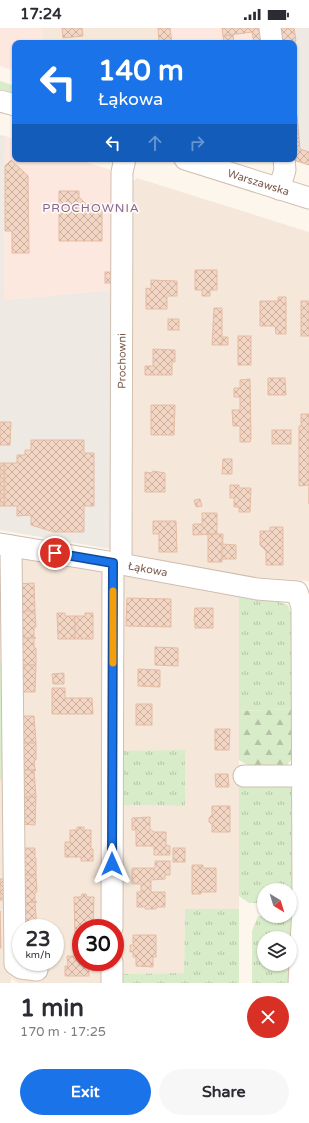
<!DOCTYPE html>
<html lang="en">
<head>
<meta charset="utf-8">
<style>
	body { margin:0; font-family:"Varela Round",sans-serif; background:#f7f7f7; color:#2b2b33; height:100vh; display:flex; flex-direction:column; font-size:15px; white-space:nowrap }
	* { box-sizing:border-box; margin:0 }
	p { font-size:13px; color:#7c7c81 }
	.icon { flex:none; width:22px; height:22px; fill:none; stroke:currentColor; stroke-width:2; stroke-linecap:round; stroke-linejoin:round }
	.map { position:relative; height:955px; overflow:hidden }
	.panel { display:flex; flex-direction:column; background:#fff; flex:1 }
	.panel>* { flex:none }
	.top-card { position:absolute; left:12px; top:12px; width:285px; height:122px; border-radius:8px; box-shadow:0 1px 3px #0004; background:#1a73e8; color:#fff; overflow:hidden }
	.needle { width:26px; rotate:142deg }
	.buttons { position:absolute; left:257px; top:855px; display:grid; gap:8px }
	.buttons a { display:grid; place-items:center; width:40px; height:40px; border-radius:50%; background:#fff; box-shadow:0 1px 3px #0004; font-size:20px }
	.speed { position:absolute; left:12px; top:891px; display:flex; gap:8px; font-size:20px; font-weight:700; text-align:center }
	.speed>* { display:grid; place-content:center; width:52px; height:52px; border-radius:50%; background:#fff; box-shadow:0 1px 3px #0004; line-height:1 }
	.speed small { font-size:10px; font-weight:400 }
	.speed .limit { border:6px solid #d22; background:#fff; color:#111 }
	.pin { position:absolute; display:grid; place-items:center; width:34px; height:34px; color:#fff; margin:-17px; border:2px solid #fff; border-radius:50%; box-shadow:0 1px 4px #0007 }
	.me { position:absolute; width:44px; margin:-22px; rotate:0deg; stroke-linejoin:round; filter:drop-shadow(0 0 3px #0008) }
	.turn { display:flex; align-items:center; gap:14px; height:84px; padding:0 20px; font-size:18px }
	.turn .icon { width:52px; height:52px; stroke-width:2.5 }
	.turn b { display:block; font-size:28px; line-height:34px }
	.lanes { display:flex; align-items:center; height:38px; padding:0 20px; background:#0003; justify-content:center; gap:20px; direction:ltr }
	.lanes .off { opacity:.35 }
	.round { display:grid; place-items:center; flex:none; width:42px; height:42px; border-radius:21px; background:#f7f7f7 }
	.summary { display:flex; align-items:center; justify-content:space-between; height:68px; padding:0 20px }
	h1 { font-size:24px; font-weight:700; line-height:30px }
	.button { display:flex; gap:8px; margin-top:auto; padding:8px 20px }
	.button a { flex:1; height:46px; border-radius:24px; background:#1a73e8; color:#fff; font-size:16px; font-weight:700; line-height:46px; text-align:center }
	.button a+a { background:#f7f7f7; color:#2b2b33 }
	.status { display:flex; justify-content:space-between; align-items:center; height:28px; padding:0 20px; background:#fff; direction:ltr }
	.status svg { height:11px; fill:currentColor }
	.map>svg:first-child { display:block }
	.residential { fill:#f5e8da; fill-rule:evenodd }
	.commercial { fill:#fde8e0 }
	.industrial { fill:#efe9e4 }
	.grass { fill:url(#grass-tufts); fill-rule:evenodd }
	.forest { fill:url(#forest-firs) }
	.building { fill:url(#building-cross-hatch); stroke:#e6bba3 }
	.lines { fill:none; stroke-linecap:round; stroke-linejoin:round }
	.minor-casing { stroke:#d1beb0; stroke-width:23 }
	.minor { stroke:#fff; stroke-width:21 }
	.route-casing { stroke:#114b97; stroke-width:10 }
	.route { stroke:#1a73e8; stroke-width:7 }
	.slow { stroke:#f59e0b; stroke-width:7 }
	.labels { text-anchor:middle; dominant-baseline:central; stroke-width:3.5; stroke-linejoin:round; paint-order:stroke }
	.street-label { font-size:11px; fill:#7a5c4d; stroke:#fffaf3 }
	.neighbourhood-label { font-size:12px; letter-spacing:1px; fill:#846695; stroke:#fffaf3 }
</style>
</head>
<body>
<div class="status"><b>17:24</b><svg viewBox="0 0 49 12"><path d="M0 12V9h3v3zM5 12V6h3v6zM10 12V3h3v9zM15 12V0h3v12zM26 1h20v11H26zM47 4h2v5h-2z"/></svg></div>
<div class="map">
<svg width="309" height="955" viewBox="0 0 309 955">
	<defs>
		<pattern id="grass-tufts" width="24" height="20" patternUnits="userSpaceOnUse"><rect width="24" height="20" fill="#d8ecc9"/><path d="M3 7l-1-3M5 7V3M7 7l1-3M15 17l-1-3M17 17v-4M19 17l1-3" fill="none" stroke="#b4c2a5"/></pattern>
		<pattern id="forest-firs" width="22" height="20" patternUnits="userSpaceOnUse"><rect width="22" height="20" fill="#d8ecc9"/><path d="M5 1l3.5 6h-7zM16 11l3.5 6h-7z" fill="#b4c2a5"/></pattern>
		<pattern id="building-cross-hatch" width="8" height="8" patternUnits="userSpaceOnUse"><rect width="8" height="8" fill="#f3d5c3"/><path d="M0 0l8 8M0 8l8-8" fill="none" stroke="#cab0a1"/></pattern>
	</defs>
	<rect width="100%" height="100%" fill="#fdf6ec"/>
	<g class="residential">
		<path d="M 41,0 L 158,0 L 159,15 L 44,15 Z"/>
		<path d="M 137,150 L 309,204 L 309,553 L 250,549 L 135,535 L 128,521 L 131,155 Z"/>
		<path d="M 6,526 L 103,542 L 106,900 L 81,900 L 81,934 L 107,934 L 107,955 L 18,955 L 11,950 L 11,955 L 0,955 L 0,752 L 9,751 L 8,632 L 0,633 L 0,527 L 6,528 ZM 21,900 L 55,900 L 55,934 L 21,934 Z"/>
		<path d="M 117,545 L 239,565 L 239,881 L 185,881 L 184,945 L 119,946 L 118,777 L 185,778 L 118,723 Z"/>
	</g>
	<g class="commercial">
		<path d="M 0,0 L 41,0 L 44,15 L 15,15 L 15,43 L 0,38 Z"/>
		<path d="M 158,0 L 266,0 L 268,15 L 159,15 Z"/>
		<path d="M 5,108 L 15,111 L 15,131 L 77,131 L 114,143 L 113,262 L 4,272 Z"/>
	</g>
	<g class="industrial">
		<path d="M 275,0 L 309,0 L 309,137 L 290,131 L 294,131 L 294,15 L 277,15 Z"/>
		<path d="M 0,107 L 5,108 L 4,272 L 113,262 L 110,521 L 0,502 Z"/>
	</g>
	<g class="grass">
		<path d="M 0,53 L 15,58 L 15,65 L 0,61 Z"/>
		<path d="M 239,565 L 267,570 L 288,577 L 291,586 L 292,681 L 239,683 Z"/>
		<path d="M 8,632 L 9,751 L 0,752 L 0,633 Z"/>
		<path d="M 185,722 L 185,778 L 118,777 L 118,723 Z"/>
		<path d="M 249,751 L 292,751 L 292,868 L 290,871 L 290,862 L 264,862 L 264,875 L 249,875 L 239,868 L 239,757 Z"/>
		<path d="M 185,881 L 239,881 L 239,955 L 119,955 L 119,946 L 184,945 Z"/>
		<path d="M 258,888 L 292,888 L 292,955 L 252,955 L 252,903 ZM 264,910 L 290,910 L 290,936 L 264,936 Z"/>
	</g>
	<path class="forest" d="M 292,681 L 292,731 L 285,739 L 249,738 L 239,732 L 239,683 Z"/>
	<g class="building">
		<path d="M 62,0 L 82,0 L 83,8 L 63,10 Z"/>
		<path d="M 158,0 L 170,0 L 172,15 L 159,15 Z"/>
		<path d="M 222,0 L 266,0 L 268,15 L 254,15 L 252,4 L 223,8 Z"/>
		<path d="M 275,0 L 294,0 L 296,13 L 279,15 Z"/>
		<path d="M 233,7 L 234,15 L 224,15 L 223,8 Z"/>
		<path d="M 297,88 L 300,121 L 309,124 L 309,137 L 290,131 L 294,131 L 294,89 Z"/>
		<path d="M 11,132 L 28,148 L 29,225 L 12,225 L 12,203 L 5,203 L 5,138 Z"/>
		<path d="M 59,163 L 79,163 L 79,169 L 86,176 L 102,176 L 102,213 L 59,213 Z"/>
		<path d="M 195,242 L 217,242 L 217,262 L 210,262 L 210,268 L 202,268 L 202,262 L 195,262 Z"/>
		<rect x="105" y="244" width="7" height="11"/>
		<path d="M 151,252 L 177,253 L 177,268 L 167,268 L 167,281 L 146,281 L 146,260 L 151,261 Z"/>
		<path d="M 278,269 L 286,269 L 286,306 L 276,306 L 275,298 L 260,298 L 260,273 L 278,273 Z"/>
		<rect x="301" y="273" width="8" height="35"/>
		<path d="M 214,280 L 222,280 L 222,317 L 212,317 Z"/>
		<rect x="168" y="291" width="11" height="11"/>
		<rect x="238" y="308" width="13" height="29"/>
		<path d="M 223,309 L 228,309 L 228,317 L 222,317 Z"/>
		<path d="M 153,321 L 175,322 L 175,334 L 172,334 L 172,347 L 145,347 L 145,338 L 153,338 Z"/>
		<path d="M 268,350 L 285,350 L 286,367 L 268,367 Z"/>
		<path d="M 250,351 L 251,410 L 250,414 L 240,414 L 240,398 L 233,398 L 232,382 L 240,382 L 240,369 L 234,369 L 234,360 L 240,360 L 240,352 Z"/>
		<path d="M 151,377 L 175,377 L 174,407 L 151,407 Z"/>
		<path d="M 301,386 L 309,386 L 309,476 L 309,457 L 299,458 L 299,398 L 301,398 Z"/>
		<path d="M 0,394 L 11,394 L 10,417 L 0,417 Z"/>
		<rect x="272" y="402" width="19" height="14"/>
		<path d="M 31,412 L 84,412 L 84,425 L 94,425 L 94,478 L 84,478 L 84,504 L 54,504 L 31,497 L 31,487 L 17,488 L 17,478 L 4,478 L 4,435 L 17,435 L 17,427 L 25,427 L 25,422 L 31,422 Z"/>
		<path d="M 223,431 L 232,431 L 232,446 L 222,446 Z"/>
		<rect x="0" y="435" width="4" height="43"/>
		<path d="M 153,443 L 165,445 L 165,464 L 145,464 L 145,444 L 152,445 Z"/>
		<path d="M 230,457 L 239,457 L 239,460 L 251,460 L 250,484 L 239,484 L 239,479 L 234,479 L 234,470 L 230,470 Z"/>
		<path d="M 200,471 L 202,478 L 196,479 L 194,472 Z"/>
		<path d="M 202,485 L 217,485 L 217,506 L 193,507 L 193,496 L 202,496 Z"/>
		<path d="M 153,493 L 176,493 L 177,524 L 159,524 L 159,506 L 153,506 Z"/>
		<path d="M 270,499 L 283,499 L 283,537 L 266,537 L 266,523 L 260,517 L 260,503 L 270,503 Z"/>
		<path d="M 208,506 L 223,506 L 222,534 L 208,534 Z"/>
		<path d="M 222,516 L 236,517 L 236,531 L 222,531 Z"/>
		<path d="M 34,555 L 35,583 L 20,583 L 17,556 Z"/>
		<path d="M 127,570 L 171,571 L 171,599 L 126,598 Z"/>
		<path d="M 195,580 L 213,580 L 213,600 L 195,600 L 195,593 L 194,593 Z"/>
		<path d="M 20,583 L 35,583 L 36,599 L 34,600 L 34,609 L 36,610 L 18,610 Z"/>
		<path d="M 57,585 L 65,585 L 65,588 L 75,588 L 75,611 L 58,611 Z"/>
		<path d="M 85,585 L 93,585 L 93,611 L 75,611 L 75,588 L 85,588 Z"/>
		<path d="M 18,610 L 36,610 L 34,610 L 34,620 L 36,620 L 36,637 L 21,637 Z"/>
		<path d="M 155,619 L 178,620 L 178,638 L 155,637 Z"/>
		<path d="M 21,637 L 36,637 L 35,664 L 19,664 Z"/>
		<path d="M 138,641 L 160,642 L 160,659 L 138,658 Z"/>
		<path d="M 64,645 L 64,656 L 53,656 L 52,646 Z"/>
		<path d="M 52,660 L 65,660 L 65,670 L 92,670 L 93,686 L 52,686 Z"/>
		<rect x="136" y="676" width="16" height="21"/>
		<path d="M 19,688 L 34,688 L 36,715 L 22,715 Z"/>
		<path d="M 215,701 L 230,701 L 229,722 L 215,722 Z"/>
		<path d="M 22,715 L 36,715 L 36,732 L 34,732 L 35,742 L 36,742 L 20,742 Z"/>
		<path d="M 20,742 L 36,742 L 34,742 L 36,769 L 22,769 Z"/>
		<path d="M 215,746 L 228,746 L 229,759 L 216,759 Z"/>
		<path d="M 22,769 L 36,769 L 35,797 L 20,796 Z"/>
		<path d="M 212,778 L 230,778 L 230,804 L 212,804 L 212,796 L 209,794 L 209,790 L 212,787 Z"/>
		<path d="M 150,789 L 150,801 L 154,804 L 166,804 L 166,817 L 170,818 L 170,827 L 154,827 L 154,818 L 136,818 L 136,802 L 132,802 L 132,790 Z"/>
		<path d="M 77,799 L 84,799 L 84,802 L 91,802 L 91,821 L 93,821 L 93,833 L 81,833 L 81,829 L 65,829 L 65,814 L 70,814 L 70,802 L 77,802 Z"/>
		<path d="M 20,820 L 35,820 L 35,830 L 36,830 L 36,847 L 23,847 Z"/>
		<rect x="173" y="820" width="12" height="14"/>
		<path d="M 155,833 L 170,833 L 170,847 L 165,847 L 165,851 L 151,852 L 151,864 L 165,864 L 165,879 L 156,879 L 156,881 L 145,881 L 145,879 L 137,879 L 137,864 L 141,864 L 141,856 L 132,856 L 132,840 L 155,840 Z"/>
		<path d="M 192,837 L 203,837 L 203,840 L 216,840 L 216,864 L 201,864 L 201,866 L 192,866 Z"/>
		<path d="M 23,847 L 36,847 L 37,864 L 35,864 L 35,874 L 37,874 L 21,875 Z"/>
		<rect x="0" y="851" width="7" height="21"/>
		<path d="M 82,866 L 86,866 L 87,869 L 94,869 L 93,900 L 81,900 L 81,906 L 75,906 L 74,869 L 81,869 Z"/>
		<path d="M 37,874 L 35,875 L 37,900 L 23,900 L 21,875 Z"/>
		<path d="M 0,883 L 1,920 L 0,920 Z"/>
		<path d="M 133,907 L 156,907 L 156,929 L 153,929 L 153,939 L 136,938 L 136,929 L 133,929 L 133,924 L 130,924 L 130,917 L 133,917 Z"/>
		<path d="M 67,928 L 81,928 L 81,934 L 89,934 L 89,948 L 65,948 L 65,938 L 68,938 Z"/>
	</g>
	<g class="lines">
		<g class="minor-casing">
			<g id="minor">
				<path d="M 270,0 L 272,15"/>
				<path d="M 0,73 L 15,77"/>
				<path id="s1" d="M 185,131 L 309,170"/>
				<path d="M 279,161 L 285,142 L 284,131"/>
				<path id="s2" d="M 0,516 L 121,536 L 257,561 L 297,564 L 302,579 L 303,879 L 299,955"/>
				<path d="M 11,518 L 15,936 L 21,940 L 37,942"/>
				<path id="s3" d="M 121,536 L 122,144 L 125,131"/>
				<path d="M 244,748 L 303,748"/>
				<path d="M 112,900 L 113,535"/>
				<path d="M 112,955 L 112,934"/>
			</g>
		</g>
		<use href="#minor" class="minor"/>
	</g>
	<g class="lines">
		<g class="route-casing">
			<path id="route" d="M 55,525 L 113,535 L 112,836"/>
		</g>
		<use href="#route" class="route"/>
		<path class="slow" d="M 113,635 L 113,563"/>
	</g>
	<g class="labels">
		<g class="street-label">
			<text stroke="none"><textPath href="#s1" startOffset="77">Warszawska</textPath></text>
			<text stroke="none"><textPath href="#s3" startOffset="203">Prochowni</textPath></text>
			<text stroke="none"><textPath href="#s2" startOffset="150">Łąkowa</textPath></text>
		</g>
		<g class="neighbourhood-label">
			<text x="91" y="180">PROCHOWNIA</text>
		</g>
	</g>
</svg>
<div class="buttons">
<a><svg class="needle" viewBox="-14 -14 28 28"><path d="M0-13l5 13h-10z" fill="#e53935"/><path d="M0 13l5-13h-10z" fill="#7c7c81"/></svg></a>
<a><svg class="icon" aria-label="layers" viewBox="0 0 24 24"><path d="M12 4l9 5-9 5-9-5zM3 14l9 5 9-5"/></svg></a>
</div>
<div class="speed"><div>23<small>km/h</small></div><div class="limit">30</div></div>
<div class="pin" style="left:55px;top:525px;background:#d93025"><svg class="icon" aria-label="arrive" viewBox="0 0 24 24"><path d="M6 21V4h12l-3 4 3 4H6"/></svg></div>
<svg class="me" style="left:112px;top:836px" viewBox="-20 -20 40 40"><path d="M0-17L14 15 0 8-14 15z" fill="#1a73e8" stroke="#fff" stroke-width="4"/></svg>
<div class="top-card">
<div class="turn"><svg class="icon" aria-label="left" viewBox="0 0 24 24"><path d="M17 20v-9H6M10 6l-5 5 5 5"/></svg><div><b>140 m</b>Łąkowa</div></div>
<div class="lanes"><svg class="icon" aria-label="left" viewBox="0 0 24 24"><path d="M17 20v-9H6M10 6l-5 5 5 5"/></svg><svg class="icon off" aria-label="ahead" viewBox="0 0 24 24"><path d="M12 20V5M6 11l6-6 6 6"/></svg><svg class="icon off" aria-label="right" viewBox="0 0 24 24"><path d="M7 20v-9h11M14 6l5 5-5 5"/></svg></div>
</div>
</div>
<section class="panel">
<div class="summary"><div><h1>1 min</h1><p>170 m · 17:25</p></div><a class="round" style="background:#d93025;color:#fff"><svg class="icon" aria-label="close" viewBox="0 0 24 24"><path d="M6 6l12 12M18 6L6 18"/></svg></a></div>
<div class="button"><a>Exit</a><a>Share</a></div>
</section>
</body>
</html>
